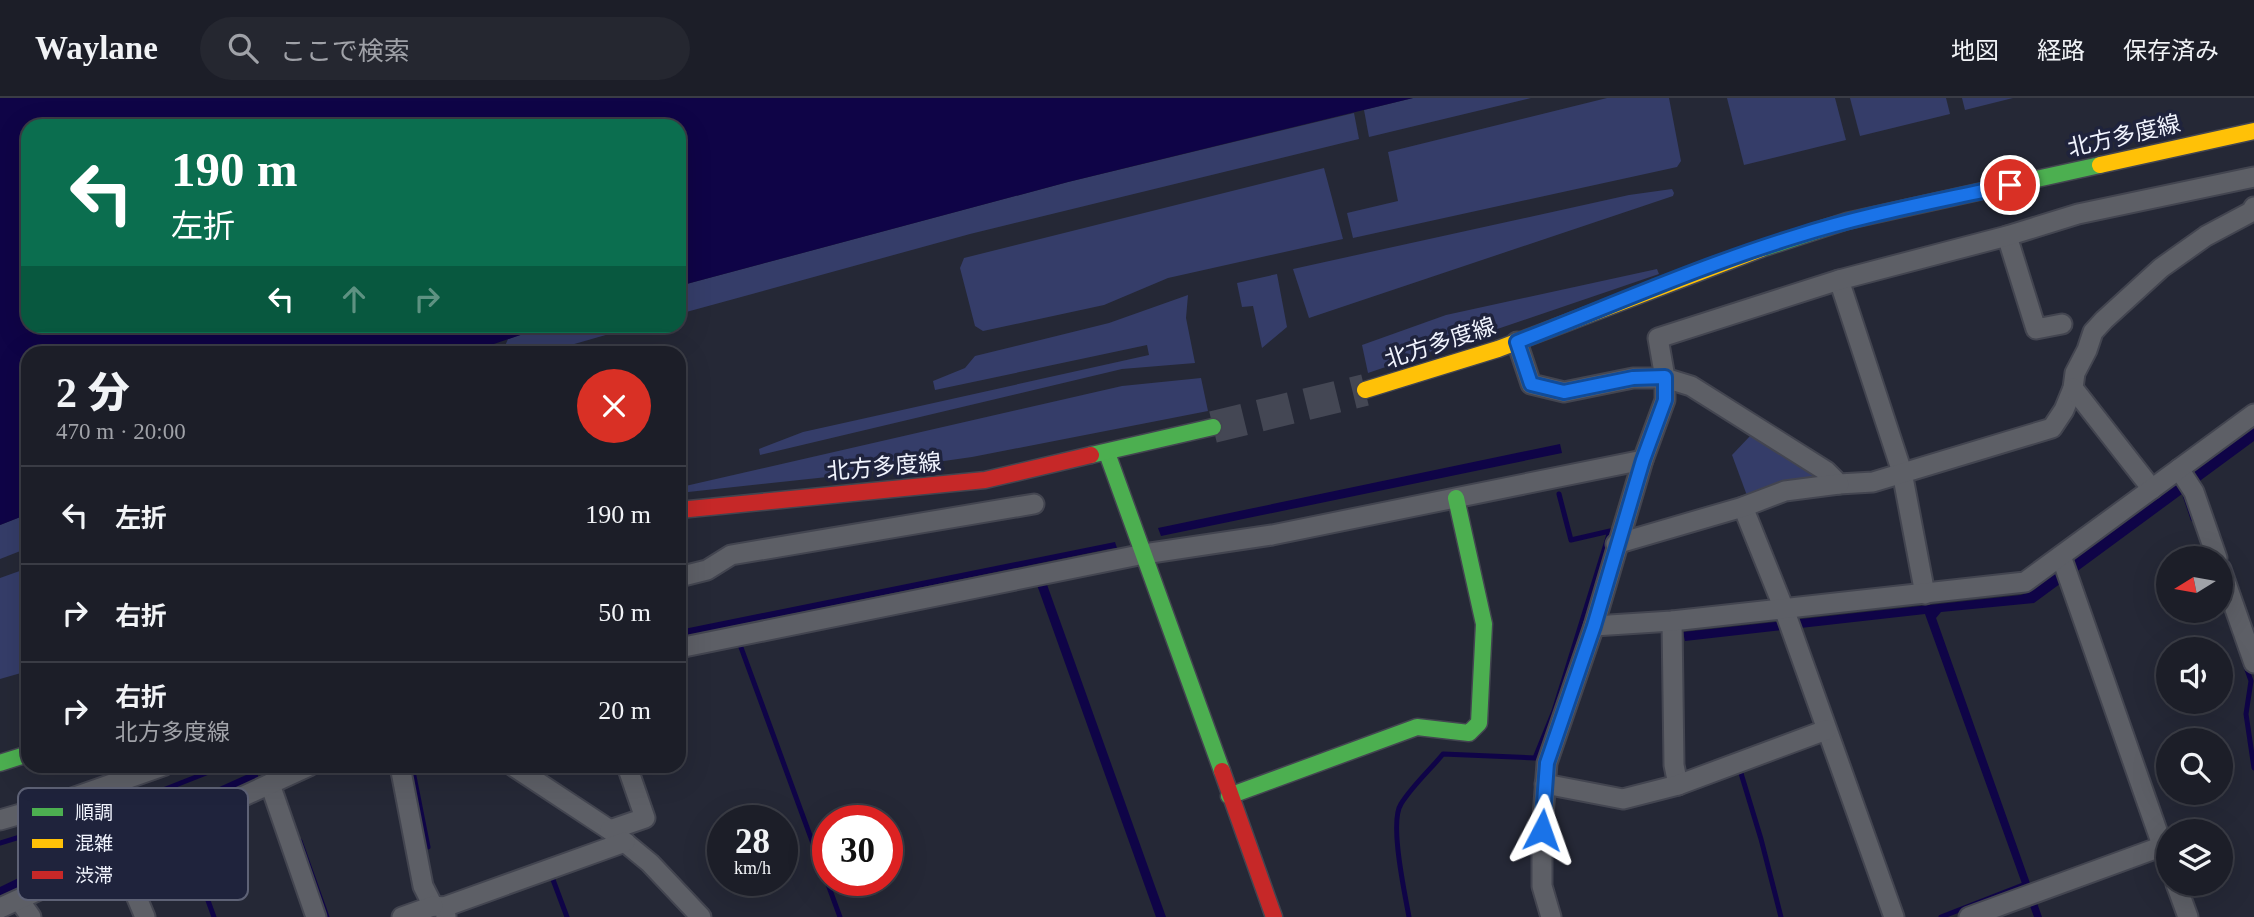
<!DOCTYPE html>
<html lang="ja">
<head>
<meta charset="utf-8">
<style>
	body { margin:0; font-family:"Times New Roman","Noto Sans JP",serif; background:#252730; color:#f1f3f6; height:100vh; display:flex; flex-direction:column; font-size:26px; white-space:nowrap }
	* { box-sizing:border-box; margin:0 }
	p { font-size:23px; color:#a0a2a8 }
	.icon { flex:none; width:38px; height:38px; fill:none; stroke:currentColor; stroke-width:2; stroke-linecap:round; stroke-linejoin:round }
	.map { position:relative; flex:1; overflow:hidden }
	.sheet { position:absolute; left:21px; top:248px; width:665px; height:427px; display:flex; flex-direction:column; background:#1c1e28; border-radius:21px; box-shadow:0 7px 28px #0002,0 0 0 2px #3a3c45 }
	.sheet>* { flex:none }
	.banner { position:absolute; left:21px; top:21px; width:665px; height:214px; border-radius:21px; box-shadow:0 7px 28px #0002,0 0 0 2px #3a3c45; background:#0b6e4f; color:#fff; overflow:hidden }
	.needle { width:46px; rotate:259deg }
	.controls { position:absolute; left:2156px; top:448px; display:grid; gap:14px }
	.controls a { display:grid; place-items:center; width:77px; height:77px; border-radius:50%; background:#1c1e28; box-shadow:0 7px 28px #0002,0 0 0 2px #3a3c45; font-size:35px }
	.speed { position:absolute; left:707px; top:707px; display:flex; gap:14px; font-size:35px; font-weight:700; text-align:center }
	.speed>* { display:grid; place-content:center; width:91px; height:91px; border-radius:50%; background:#1c1e28; box-shadow:0 7px 28px #0002,0 0 0 2px #3a3c45; line-height:1 }
	.speed small { font-size:18px; font-weight:400 }
	.speed .limit { border:10px solid #d22; background:#fff; color:#111 }
	.pin { position:absolute; display:grid; place-items:center; width:60px; height:60px; color:#fff; margin:-30px; border:4px solid #fff; border-radius:50%; box-shadow:0 2px 7px #0007 }
	.me { position:absolute; width:77px; margin:-38px; rotate:4deg; stroke-linejoin:round; filter:drop-shadow(0 0 5px #0008) }
	.turn { display:flex; align-items:center; gap:24px; height:147px; padding:0 35px; font-size:32px }
	.turn .icon { width:91px; height:91px; stroke-width:2.5 }
	.turn b { display:block; font-size:49px; line-height:60px }
	.lanes { display:flex; align-items:center; height:66px; padding:0 35px; background:#0003; justify-content:center; gap:35px; direction:ltr }
	.lanes .off { opacity:.35 }
	.round { display:grid; place-items:center; flex:none; width:74px; height:74px; border-radius:37px; background:#252730 }
	.headline { display:flex; align-items:center; justify-content:space-between; height:119px; padding:0 35px }
	h1 { font-size:42px; font-weight:800; line-height:52px }
	ul { padding:0; list-style:none }
	li { display:flex; align-items:center; gap:21px; height:98px; padding:0 35px; border-top:2px solid #3a3c45 }
	li div { flex:1 }
	li b { display:block; font-size:26px }
	li em { font-style:normal }
	header { display:flex; align-items:center; gap:42px; box-sizing:border-box; height:98px; padding:0 35px; background:#1c1e28; border-bottom:2px solid #3a3c45 }
	header strong { font-size:33px }
	nav { display:flex; gap:38px; margin-inline-start:auto; font-size:24px }
	.search { width:490px; height:63px; background:#252730; display:flex; align-items:center; gap:18px; box-sizing:border-box; padding:0 24px; border-radius:38px; color:#a0a2a8; font-size:26px }
	.map>svg:first-child { display:block }
	.green { fill:#353d69 }
	.water { fill:#0f0447 }
	.lines { fill:none; stroke-linecap:round; stroke-linejoin:round }
	.stream { stroke:#0f0447; stroke-width:5 }
	.primary-tunnel { stroke:#444754; stroke-width:32; stroke-dasharray:32 16; stroke-linecap:butt }
	.street-casing { stroke:#434550; stroke-width:23 }
	.fast-casing { stroke:#434550; stroke-width:19 }
	.slow-casing { stroke:#434550; stroke-width:19 }
	.jam-casing { stroke:#434550; stroke-width:19 }
	.street { stroke:#5d5f66; stroke-width:19 }
	.fast { stroke:#4caf50; stroke-width:16 }
	.slow { stroke:#ffc107; stroke-width:16 }
	.jam { stroke:#c62828; stroke-width:16 }
	.route-casing { stroke:#114b97; stroke-width:18 }
	.route { stroke:#1a73e8; stroke-width:12 }
	.labels { text-anchor:middle; dominant-baseline:central; stroke-width:7; stroke-linejoin:round; paint-order:stroke }
	.street-label { font-size:23px; fill:#f1f4fe; stroke:#1f233c }
	.key { fill:#1f233c; stroke:#5e6276; stroke-width:2 }
	.key-label { font-size:19px; fill:#f1f4fe }
</style>
</head>
<body>
<header>
<strong>Waylane</strong>
<div class="search"><svg class="icon" aria-label="search" viewBox="0 0 24 24"><circle cx="10" cy="10" r="6"/><path d="M15 15l6 6"/></svg>ここで検索</div>
<nav><a>地図</a><a>経路</a><a>保存済み</a></nav>
</header>
<div class="map">
<svg width="2254" height="819" viewBox="0 0 2254 819">
	<rect width="100%" height="100%" fill="#252836"/>
	<g class="green">
		<path d="M 1413,0 L 1531,0 L 1369,39 L 1364,12 Z"/>
		<path d="M 1607,0 L 1669,0 L 1681,63 L 1677,69 L 1353,140 L 1347,115 L 1398,103 L 1388,54 Z"/>
		<path d="M 1727,0 L 1835,0 L 1846,42 L 1744,67 Z"/>
		<path d="M 1850,0 L 1946,0 L 1950,16 L 1860,38 Z"/>
		<path d="M 1962,0 L 2013,0 L 1965,12 Z"/>
		<path d="M 1354,15 L 1359,41 L 970,136 L 679,216 L 679,188 L 1068,84 Z"/>
		<path d="M 1324,70 L 1343,141 L 1168,180 L 1104,207 L 983,233 L 975,228 L 960,170 L 964,160 Z"/>
		<path d="M 1672,91 L 1674,95 L 1673,98 L 1309,220 L 1293,171 L 1629,97 Z"/>
		<path d="M 1657,171 L 1659,176 L 1368,275 L 1362,247 L 1446,217 Z"/>
		<path d="M 1277,176 L 1287,229 L 1262,250 L 1253,208 L 1242,209 L 1237,185 Z"/>
		<path d="M 1188,197 L 1186,220 L 1195,265 L 1122,271 L 760,357 L 759,351 L 803,334 L 1149,257 L 1147,247 L 935,292 L 933,283 L 965,270 L 975,258 L 1109,225 Z"/>
		<path d="M 547,228 L 637,228 L 543,255 L 502,255 L 508,241 Z"/>
		<path d="M 1201,280 L 1208,313 L 972,359 L 846,377 L 679,395 L 681,389 L 1122,288 Z"/>
		<path d="M 1751,337 L 1825,380 L 1749,403 L 1732,357 Z"/>
		<path d="M 28,416 L 28,450 L 0,461 L 0,427 Z"/>
		<path d="M 28,470 L 28,573 L 0,581 L 0,480 Z"/>
	</g>
	<g class="water">
		<path d="M 0,0 L 1413,0 L 1068,84 L 679,188 L 679,28 L 28,28 L 28,228 L 547,228 L 491,247 L 490,255 L 28,256 L 28,416 L 0,427 Z"/>
		<path d="M 2254,329 L 2254,343 L 2034,505 L 1941,514 L 1936,520 L 2042,819 L 2034,819 L 1925,516 L 1685,543 L 1683,534 L 2021,497 L 2029,494 Z"/>
		<path d="M 1560,346 L 1562,355 L 1161,438 L 1158,430 Z"/>
		<path d="M 1115,444 L 1117,450 L 1109,451 L 679,539 L 679,532 Z"/>
		<path d="M 1045,481 L 1166,819 L 1156,819 L 1036,484 Z"/>
		<path d="M 257,672 L 259,684 L 49,779 L 42,769 Z"/>
		<path d="M 33,773 L 36,785 L 0,801 L 0,789 Z"/>
	</g>
	<g class="lines">
		<g class="stream">
			<path d="M 2184,394 L 2193,421"/>
			<path d="M 739,544 L 840,819"/>
			<path d="M 2245,566 L 2251,583 L 2246,616 L 2254,670"/>
			<path d="M 412,668 L 428,749"/>
			<path d="M 1740,672 L 1761,741 L 1781,819"/>
			<path d="M 167,692 L 176,715"/>
			<path d="M 183,734 L 214,819"/>
			<path d="M 300,743 L 327,819"/>
			<path d="M 0,745 L 130,705 L 224,668"/>
			<path d="M 552,779 L 567,819"/>
			<path d="M 1409,819 C 1405,796 1389,724 1401,706 C 1412,688 1430,672 1443,656 L 1535,660 L 1554,613 L 1610,433 L 1571,442 L 1559,396"/>
			<path d="M 1941,819 L 2023,787"/>
		</g>
		<path class="primary-tunnel" d="M 1213,329 L 1365,292"/>
		<g class="street-casing">
			<g id="street">
				<path d="M 2007,138 L 2036,231 L 2062,226"/>
				<path d="M 1839,182 L 1902,374 L 1925,496"/>
				<path d="M 1517,244 L 1531,286 L 1564,294 L 1633,280 L 1665,280 L 1691,288 L 1826,373 L 1839,386 L 1873,384 L 2052,330 L 2064,312 L 2073,290 L 2075,275 L 2087,252 L 2093,234 L 2104,222 L 2161,170 L 2206,138 L 2251,114 L 2254,109"/>
				<path d="M 2073,290 L 2152,391"/>
				<path d="M 2179,371 L 2194,394 L 2217,460"/>
				<path d="M 1743,409 L 1784,511 L 1894,819"/>
				<path d="M 1616,446 L 1743,409 L 1785,393 L 1839,386"/>
				<path d="M 2061,458 L 2168,764"/>
				<path d="M 2221,471 L 2254,565"/>
				<path d="M 679,479 L 707,472 L 731,457 L 1034,406"/>
				<path d="M 1672,523 L 1674,667 L 1678,687"/>
				<path d="M 1594,528 L 1672,523 L 2025,484 L 2254,316"/>
				<path d="M 679,550 L 1144,456 L 1272,437 L 1643,362"/>
				<path d="M 400,668 L 423,788 L 433,808 L 444,809 L 446,818"/>
				<path d="M 513,668 L 610,732 L 650,765 L 701,819"/>
				<path d="M 270,686 L 316,819"/>
				<path d="M 1545,686 L 1623,701 L 1678,687 L 1826,632"/>
				<path d="M 0,722 L 52,707 L 163,668"/>
				<path d="M 610,732 L 645,720 L 627,668"/>
				<path d="M 119,757 L 145,819"/>
				<path d="M 2176,786 L 2188,819"/>
				<path d="M 19,802 L 31,819"/>
				<path d="M 444,809 L 625,744"/>
				<path d="M 0,810 L 309,668"/>
				<path d="M 402,819 L 433,808"/>
				<path d="M 1551,819 L 1542,788 L 1542,732 L 1547,665 L 1594,528 L 1643,362 L 1665,302 L 1665,280 L 1658,240 L 1839,182 L 2007,138 L 2078,116 L 2254,79"/>
				<path d="M 1969,819 L 2163,748"/>
			</g>
		</g>
		<g class="fast-casing">
			<g id="fast">
				<path d="M 1761,151 L 1847,123 L 2100,67"/>
				<path d="M 1107,355 L 1222,673"/>
				<path d="M 1091,357 L 1213,329"/>
				<path d="M 0,665 L 28,656"/>
				<path d="M 1229,698 L 1417,629 L 1469,635 L 1479,625 L 1484,526 L 1456,400"/>
			</g>
		</g>
		<g class="slow-casing">
			<g id="slow">
				<path d="M 2100,67 L 2254,33"/>
				<path d="M 1365,292 L 1498,251 L 1761,151"/>
			</g>
		</g>
		<g class="jam-casing">
			<g id="jam">
				<path d="M 679,412 L 985,382 L 1091,357"/>
				<path d="M 1222,673 L 1274,819"/>
			</g>
		</g>
		<use href="#street" class="street"/>
		<use href="#fast" class="fast"/>
		<use href="#slow" class="slow"/>
		<use href="#jam" class="jam"/>
	</g>
	<g class="lines">
		<g class="route-casing">
			<path id="route" d="M 1542,732 L 1547,665 L 1594,528 L 1643,362 L 1665,302 L 1665,279 L 1633,280 L 1564,294 L 1531,286 L 1517,244 C 1610,208 1702,167 1797,138 C 1866,116 1939,103 2010,87"/>
		</g>
		<use href="#route" class="route"/>
	</g>
	<g class="labels">
		<g class="street-label">
			<text transform="translate(2124 38) rotate(-13)">北方多度線</text>
			<text transform="translate(1440 245) rotate(-18)">北方多度線</text>
			<text transform="translate(884 369) rotate(-5)">北方多度線</text>
		</g>
	</g>
	<rect x="18" y="690" width="230" height="112" rx="10" class="key"/>
	<rect x="32" y="710" width="31" height="8" fill="#4caf50"/>
	<rect x="32" y="741" width="31" height="9" fill="#ffc107"/>
	<rect x="32" y="773" width="31" height="8" fill="#c62828"/>
	<g class="key-label">
		<text x="75" y="721">順調</text>
		<text x="75" y="752">混雑</text>
		<text x="75" y="784">渋滞</text>
	</g>
</svg>
<div class="controls">
<a><svg class="needle" viewBox="-14 -14 28 28"><path d="M0-13l5 13h-10z" fill="#e53935"/><path d="M0 13l5-13h-10z" fill="#a0a2a8"/></svg></a>
<a><svg class="icon" aria-label="sound" viewBox="0 0 24 24"><path d="M4 9h4l5-4v14l-5-4H4zM17 9q2 3 0 6"/></svg></a>
<a><svg class="icon" aria-label="search" viewBox="0 0 24 24"><circle cx="10" cy="10" r="6"/><path d="M15 15l6 6"/></svg></a>
<a><svg class="icon" aria-label="layers" viewBox="0 0 24 24"><path d="M12 4l9 5-9 5-9-5zM3 14l9 5 9-5"/></svg></a>
</div>
<div class="speed"><div>28<small>km/h</small></div><div class="limit">30</div></div>
<div class="pin" style="left:2010px;top:87px;background:#d93025"><svg class="icon" aria-label="arrive" viewBox="0 0 24 24"><path d="M6 21V4h12l-3 4 3 4H6"/></svg></div>
<svg class="me" style="left:1542px;top:732px" viewBox="-20 -20 40 40"><path d="M0-17L14 15 0 8-14 15z" fill="#1a73e8" stroke="#fff" stroke-width="4"/></svg>
<div class="banner">
<div class="turn"><svg class="icon" aria-label="left" viewBox="0 0 24 24"><path d="M17 20v-9H6M10 6l-5 5 5 5"/></svg><div><b>190 m</b>左折</div></div>
<div class="lanes"><svg class="icon" aria-label="left" viewBox="0 0 24 24"><path d="M17 20v-9H6M10 6l-5 5 5 5"/></svg><svg class="icon off" aria-label="ahead" viewBox="0 0 24 24"><path d="M12 20V5M6 11l6-6 6 6"/></svg><svg class="icon off" aria-label="right" viewBox="0 0 24 24"><path d="M7 20v-9h11M14 6l5 5-5 5"/></svg></div>
</div>
<section class="sheet">
<div class="headline"><div><h1>2 分</h1><p>470 m · 20:00</p></div><a class="round" style="background:#d93025;color:#fff"><svg class="icon" aria-label="close" viewBox="0 0 24 24"><path d="M6 6l12 12M18 6L6 18"/></svg></a></div>
<ul>
<li><svg class="icon" aria-label="left" viewBox="0 0 24 24"><path d="M17 20v-9H6M10 6l-5 5 5 5"/></svg><div><b>左折</b></div><em>190 m</em></li>
<li><svg class="icon" aria-label="right" viewBox="0 0 24 24"><path d="M7 20v-9h11M14 6l5 5-5 5"/></svg><div><b>右折</b></div><em>50 m</em></li>
<li><svg class="icon" aria-label="right" viewBox="0 0 24 24"><path d="M7 20v-9h11M14 6l5 5-5 5"/></svg><div><b>右折</b><p>北方多度線</p></div><em>20 m</em></li>
</ul>
</section>
</div>
</body>
</html>
